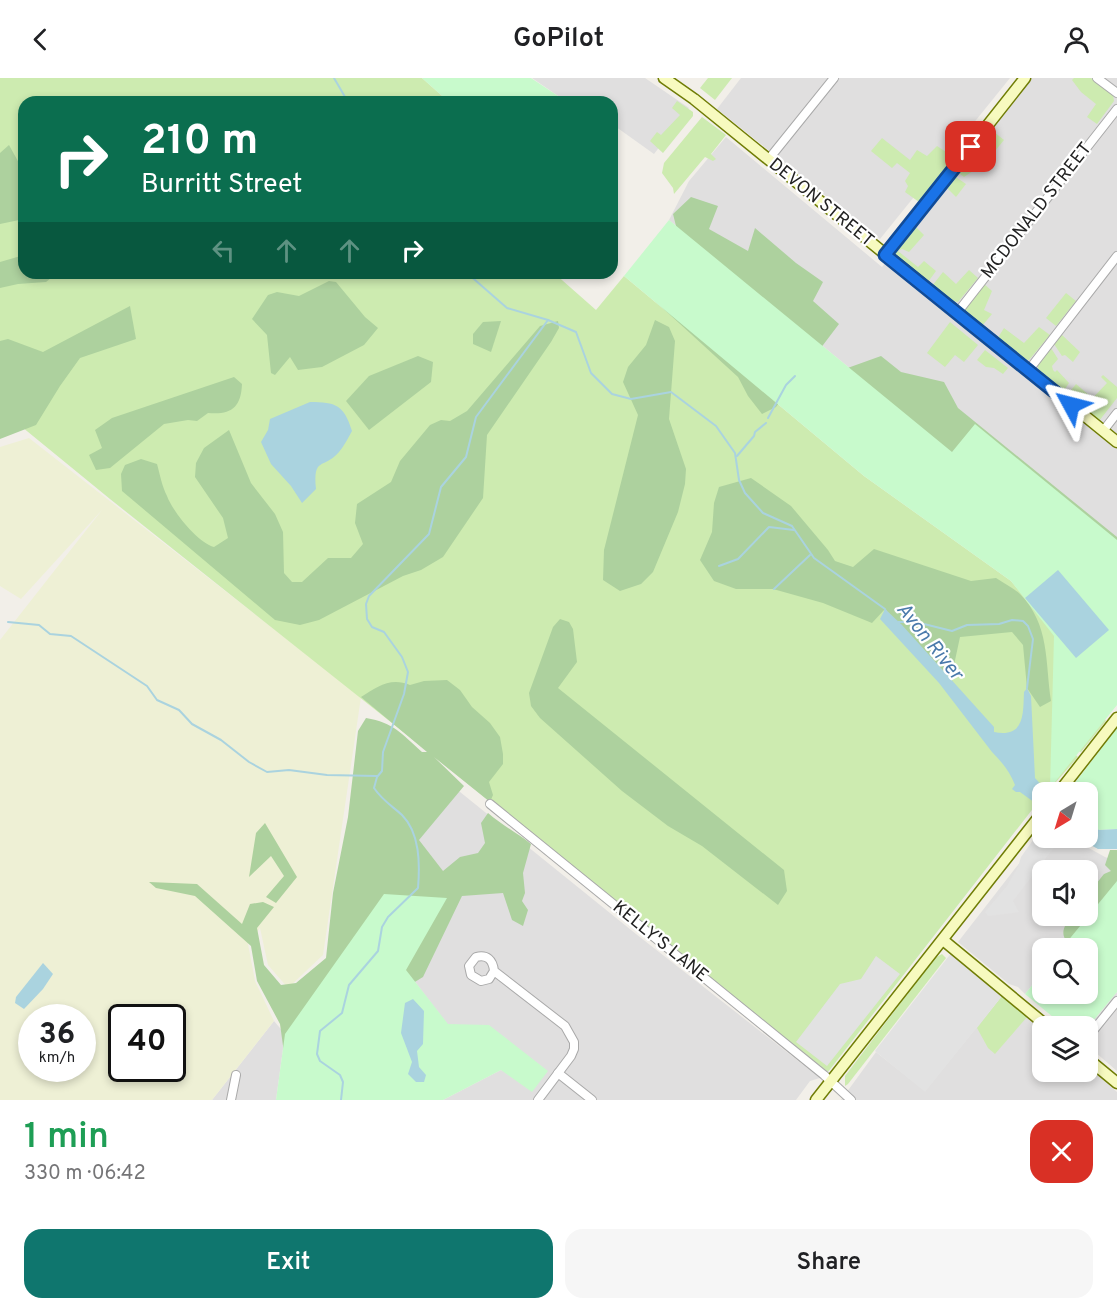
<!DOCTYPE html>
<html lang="en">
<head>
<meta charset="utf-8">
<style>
	body { margin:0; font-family:Overpass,sans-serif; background:#f6f6f6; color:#202124; height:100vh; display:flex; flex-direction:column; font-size:22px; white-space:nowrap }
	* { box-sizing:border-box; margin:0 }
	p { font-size:20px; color:#757577 }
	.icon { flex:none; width:33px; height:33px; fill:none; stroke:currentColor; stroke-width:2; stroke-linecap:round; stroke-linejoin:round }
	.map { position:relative; height:1022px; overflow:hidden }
	.panel { display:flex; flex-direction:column; background:#fff; flex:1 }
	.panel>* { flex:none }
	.banner { position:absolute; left:18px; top:18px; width:600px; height:183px; border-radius:18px; box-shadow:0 3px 9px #0003; background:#0b6e4f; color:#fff; overflow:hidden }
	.needle { width:39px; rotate:218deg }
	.buttons { position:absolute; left:1032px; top:704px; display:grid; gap:12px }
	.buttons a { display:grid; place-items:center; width:66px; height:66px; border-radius:12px; background:#fff; box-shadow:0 3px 9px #0003; font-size:30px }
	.speed { position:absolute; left:18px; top:926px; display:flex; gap:12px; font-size:30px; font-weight:700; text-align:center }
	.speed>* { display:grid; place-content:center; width:78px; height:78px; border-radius:50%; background:#fff; box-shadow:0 3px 9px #0003; line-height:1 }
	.speed small { font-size:15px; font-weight:400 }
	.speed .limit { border:3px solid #111; border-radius:9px; background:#fff; color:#111 }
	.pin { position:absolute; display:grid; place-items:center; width:51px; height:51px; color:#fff; margin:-26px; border-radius:12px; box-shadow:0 3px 9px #0006 }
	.me { position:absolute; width:66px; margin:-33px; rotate:308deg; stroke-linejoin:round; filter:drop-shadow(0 0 4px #0008) }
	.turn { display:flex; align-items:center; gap:21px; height:126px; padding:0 24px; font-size:27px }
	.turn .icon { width:78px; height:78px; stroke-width:2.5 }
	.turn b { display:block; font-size:42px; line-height:51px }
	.lanes { display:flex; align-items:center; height:57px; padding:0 24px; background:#0003; justify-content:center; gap:30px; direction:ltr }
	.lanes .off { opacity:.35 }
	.round { display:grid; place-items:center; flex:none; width:63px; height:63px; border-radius:18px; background:#f6f6f6 }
	.headline { display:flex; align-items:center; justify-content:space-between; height:102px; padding:0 24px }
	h1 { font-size:36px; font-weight:600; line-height:45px; color:#1e9e55 }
	.button { display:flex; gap:12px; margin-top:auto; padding:12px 24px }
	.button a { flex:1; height:69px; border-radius:18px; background:#0f766e; color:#fff; font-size:24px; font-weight:600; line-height:69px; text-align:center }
	.button a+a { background:#f6f6f6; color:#202124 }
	header { display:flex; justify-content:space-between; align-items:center; height:78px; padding:0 24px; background:#fff; font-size:27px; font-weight:600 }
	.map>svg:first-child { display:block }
	.residential { fill:#e0dfdf; fill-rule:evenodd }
	.farmland { fill:#eef0d5; fill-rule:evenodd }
	.grass { fill:#cdebb0 }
	.forest { fill:#add19e }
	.park { fill:#c8facc }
	.parking { fill:#e2e2e2 }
	.water { fill:#aad3df }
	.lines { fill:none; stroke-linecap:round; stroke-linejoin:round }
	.stream { stroke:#aad3df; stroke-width:2 }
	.street-casing { stroke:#a9a9a9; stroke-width:10 }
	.secondary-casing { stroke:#707d05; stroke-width:13 }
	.street { stroke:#fff; stroke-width:8 }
	.secondary { stroke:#f7fabf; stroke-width:10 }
	.route-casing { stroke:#114b97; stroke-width:15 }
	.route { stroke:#1a73e8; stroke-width:10 }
	.labels { text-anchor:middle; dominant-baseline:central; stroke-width:4.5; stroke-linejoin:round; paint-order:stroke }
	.street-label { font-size:18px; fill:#222; stroke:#fff }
	.water-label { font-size:20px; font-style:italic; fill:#4a7aab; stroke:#fff }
</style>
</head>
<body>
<header><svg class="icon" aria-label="back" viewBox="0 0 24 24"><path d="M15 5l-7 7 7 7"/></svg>GoPilot<svg class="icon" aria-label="person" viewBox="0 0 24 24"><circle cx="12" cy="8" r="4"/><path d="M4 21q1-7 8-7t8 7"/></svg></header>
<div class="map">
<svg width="1117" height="1022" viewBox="0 0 1117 1022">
	<rect width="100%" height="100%" fill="#f2efe9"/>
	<g class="residential">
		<path d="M 532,0 L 645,0 L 689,30 L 654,76 L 612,46 L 612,24 L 567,24 Z"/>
		<path d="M 741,0 L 1010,0 L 880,161 L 717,31 Z"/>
		<path d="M 1031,0 L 1117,0 L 1117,462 L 952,374 L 669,142 L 689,103 L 726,59 L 882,189 Z"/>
		<path d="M 408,672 L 636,856 L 820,1000 L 810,1003 L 796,1022 L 443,1022 L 501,992 L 503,993 L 489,947 L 448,947 L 406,892 L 415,771 Z"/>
		<path d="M 1042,756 L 1042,759 L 1069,759 L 1105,779 L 1117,784 L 1117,803 L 1062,870 L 1042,870 L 1042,895 L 1025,916 L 1018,909 L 1009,906 L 958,864 ZM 1042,792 L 1088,792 L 1088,837 L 1042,837 Z"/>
		<path d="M 1117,914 L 1117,993 L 1088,968 L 1088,949 Z"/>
		<path d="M 1002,918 L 1042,951 L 1042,993 L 1088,993 L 1088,989 L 1117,1014 L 1117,1022 L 841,1022 L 876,974 L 925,1013 Z"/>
		<path d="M 274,943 L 285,956 L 276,1022 L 212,1022 Z"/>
	</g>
	<path class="farmland" d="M 29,360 L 361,619 L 323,877 L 288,910 L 268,887 L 260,850 L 248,866 L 255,903 L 274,943 L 212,1022 L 0,1022 L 0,562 L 102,432 L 21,521 L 0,508 L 0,369 ZM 32,939 L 82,939 L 82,990 L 32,990 ZM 122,939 L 172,939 L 172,990 L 122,990 Z"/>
	<g class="grass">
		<path d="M 0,0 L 422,0 L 449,24 L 24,24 L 24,195 L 554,195 L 596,232 L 624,198 L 864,398 L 1011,503 L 1056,558 L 1106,643 L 1081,674 L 1078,673 L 1075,676 L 1078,679 L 1049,712 L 1042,714 L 1042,719 L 828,994 L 402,653 L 110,421 L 0,331 Z"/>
		<path d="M 708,0 L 732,0 L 715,22 L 700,10 Z"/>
		<path d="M 1074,0 L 1091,0 L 1113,17 L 1114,23 L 1097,46 L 1087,39 L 1096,26 L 1081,14 L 1072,2 Z"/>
		<path d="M 677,23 L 693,34 L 693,38 L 663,75 L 650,63 L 657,54 L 661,57 L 680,37 L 672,30 Z"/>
		<path d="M 702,39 L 726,57 L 711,76 L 716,81 L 713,83 L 705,79 L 674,116 L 673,110 L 662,95 L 664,85 Z"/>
		<path d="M 989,50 L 1004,62 L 995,73 L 980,61 Z"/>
		<path d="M 882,60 L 910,82 L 917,72 L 927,78 L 937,68 L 949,76 L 951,74 L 955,78 L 919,124 L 905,114 L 908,108 L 905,103 L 910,95 L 897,85 L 892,90 L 871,73 Z"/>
		<path d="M 974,68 L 986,77 L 973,93 L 964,99 L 956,93 Z"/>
		<path d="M 953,97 L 966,106 L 956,119 L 944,107 Z"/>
		<path d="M 912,148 L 915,148 L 924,157 L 909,174 L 902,171 L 898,173 L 918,189 L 924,183 L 936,193 L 928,204 L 895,175 L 895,171 Z"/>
		<path d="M 969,192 L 978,200 L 958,224 L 952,223 L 932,208 L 943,194 L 956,206 Z"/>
		<path d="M 984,206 L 992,213 L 984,232 L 992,236 L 982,248 L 966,235 L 965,230 Z"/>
		<path d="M 1066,215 L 1076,223 L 1056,248 L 1046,240 Z"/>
		<path d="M 950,244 L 978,267 L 964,284 L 955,277 L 945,289 L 927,275 Z"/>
		<path d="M 1039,249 L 1050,257 L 1029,282 L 1021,281 L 997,261 L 1004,250 L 1024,265 Z"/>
		<path d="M 1061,256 L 1080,274 L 1073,284 L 1065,277 L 1062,278 L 1054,266 Z"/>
		<path d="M 1051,270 L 1058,281 L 1052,288 L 1053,292 L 1055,294 L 1057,292 L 1069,305 L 1063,314 L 1038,294 L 1038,287 Z"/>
		<path d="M 985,272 L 1008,290 L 1003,296 L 994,290 L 986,289 L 977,282 Z"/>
		<path d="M 1103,297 L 1117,309 L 1117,320 L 1099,343 L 1085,332 L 1087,326 L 1107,305 L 1101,299 Z"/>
		<path d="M 1076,306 L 1089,317 L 1080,328 L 1067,317 Z"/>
		<path d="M 942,876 L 946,880 L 848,1006 L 845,1008 L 845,998 L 935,880 Z"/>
		<path d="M 1002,918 L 1027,939 L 995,976 L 988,970 L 977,950 Z"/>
	</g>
	<g class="forest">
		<path d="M 9,67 L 19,85 L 24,80 L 24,141 L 0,146 L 0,75 Z"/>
		<path d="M 691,119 L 718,128 L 709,151 L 748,173 L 755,150 L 796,185 L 823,204 L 813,223 L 839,246 L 776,329 L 762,336 L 748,318 L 738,299 L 645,214 L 678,156 L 673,136 Z"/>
		<path d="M 24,177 L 24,195 L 57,195 L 46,204 L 18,206 L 0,210 L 0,184 Z"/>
		<path d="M 329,203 L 336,204 L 365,239 L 378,250 L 364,267 L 322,289 L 298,292 L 290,279 L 275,297 L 271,295 L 267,257 L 252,241 L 268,217 L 277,214 L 299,218 Z"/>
		<path d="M 130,228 L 136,261 L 80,280 L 60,308 L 36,347 L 0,361 L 0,263 L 8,261 L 43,274 Z"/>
		<path d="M 655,242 L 669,249 L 675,263 L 669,341 L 686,391 L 685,406 L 678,434 L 653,494 L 641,506 L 620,513 L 603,502 L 604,472 L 638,337 L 623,304 L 628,289 L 646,267 Z"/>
		<path d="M 501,243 L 491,274 L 473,266 L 473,256 L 483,244 Z"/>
		<path d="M 558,243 L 559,250 L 551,264 L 487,357 L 483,420 L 443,479 L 421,492 L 403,498 L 319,542 L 300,547 L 275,542 L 122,413 L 121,396 L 125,387 L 141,381 L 157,386 C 160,397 162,408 167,418 C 173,434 198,465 214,469 L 228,460 L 223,440 L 195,399 L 196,385 L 204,370 L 229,352 L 251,405 L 275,436 L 283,454 L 284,495 L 292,504 L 302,504 L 328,480 L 351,480 L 363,466 L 355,445 L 357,426 L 391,404 L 400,383 L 430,347 L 441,342 L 450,343 L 467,333 L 540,248 Z"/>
		<path d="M 418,278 L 433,284 L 431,304 L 369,352 L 346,323 L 369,298 Z"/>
		<path d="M 881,278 L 901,294 L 944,304 L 958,330 L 1117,459 L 1117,536 L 842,292 Z"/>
		<path d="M 234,299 L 242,306 C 241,330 231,337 208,335 L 197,343 L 188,342 L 164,346 L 110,390 L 96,392 L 89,377 L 102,370 L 95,352 L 112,340 Z"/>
		<path d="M 751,400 L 791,428 L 828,472 L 835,483 L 853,489 L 874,471 L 971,503 L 996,500 C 1004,505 1013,510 1020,516 C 1050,547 1045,583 1051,623 L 1040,629 L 1027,610 L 1023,567 L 1012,554 L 960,559 L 951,601 L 885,531 L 872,545 L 823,525 L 773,511 L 736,511 L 714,503 L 700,482 L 712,454 L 714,425 L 719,409 Z"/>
		<path d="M 560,541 L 569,544 L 573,551 L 577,584 L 558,610 L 784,792 L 787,813 L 778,827 L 702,768 L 668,748 L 622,713 L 540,640 L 531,628 L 529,615 L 553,549 Z"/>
		<path d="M 447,602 L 460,612 L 472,629 L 490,645 L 500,659 L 503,676 L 503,686 L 489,704 L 493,717 L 490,724 L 434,679 L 464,708 L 419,762 L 443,793 L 460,779 L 478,775 L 485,765 L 481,745 L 488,735 C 502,747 517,755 531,766 L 523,795 L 525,815 L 522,823 L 528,832 L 523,848 L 512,842 L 503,815 L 462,818 L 423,899 L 400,913 L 284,975 L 280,946 L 257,903 L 251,868 L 195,818 L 156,810 L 149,804 L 197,806 L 242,846 L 250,826 L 263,824 L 274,829 L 257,850 L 264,887 L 281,907 L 296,905 L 326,880 L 333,815 L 348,739 L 358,653 L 366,640 C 394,645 401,655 422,674 L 427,674 L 361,619 C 377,609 390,599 410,607 L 424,603 Z"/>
		<path d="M 265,745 L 297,799 L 276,825 L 266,819 L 284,798 L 271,778 L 249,799 L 256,755 Z"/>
		<path d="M 1110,772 L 1117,772 L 1117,806 L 1069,867 C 1059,855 1064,848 1072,837 L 1088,837 L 1088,816 L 1104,796 L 1111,793 L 1105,787 Z"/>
	</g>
	<g class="park">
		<path d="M 422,0 L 531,0 L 567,24 L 449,24 Z"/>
		<path d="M 669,142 L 952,374 L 975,346 L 1117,462 L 1117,627 L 1050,710 L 1054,558 L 1011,503 L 864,398 L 624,198 Z"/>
		<path d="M 1117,650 L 1117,751 L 1099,752 L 1088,743 L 1088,714 L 1068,714 Z"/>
		<path d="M 1117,803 L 1117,914 L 1088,949 L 1064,948 L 1025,916 L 1042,895 L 1042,915 L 1088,915 L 1088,870 L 1062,870 Z"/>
		<path d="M 384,816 L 447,820 L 406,892 L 448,946 L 489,947 L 548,993 L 532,1014 L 501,992 L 443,1022 L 276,1022 L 285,956 Z"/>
	</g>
	<g class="parking">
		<path d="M 1043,759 L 1054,759 L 1059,763 L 1013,823 L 1019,834 L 988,838 L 985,834 L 1007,808 L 1018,789 L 1021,779 L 1033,762 L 1038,766 Z"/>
		<path d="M 952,874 L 1002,918 L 925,1014 L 875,973 Z"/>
		<path d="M 876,878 L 900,896 L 827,988 L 796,964 L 840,906 L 861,901 Z"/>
	</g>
	<g class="water">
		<path d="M 310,324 C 336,324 344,327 352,353 C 348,360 344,368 339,374 C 323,392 313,378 316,411 L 302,425 L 291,408 L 271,386 L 261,364 L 268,352 L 270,341 Z"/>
		<path d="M 1058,492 L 1109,552 L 1076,580 L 1025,520 Z"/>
		<path d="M 885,531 L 902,547 L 994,649 L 994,654 C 1025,660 1023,636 1024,614 L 1027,610 L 1031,618 L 1035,700 L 1048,714 L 1042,714 L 1042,730 L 1020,714 L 1016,714 L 1012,711 L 1015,707 C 1010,694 1002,684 992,674 L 939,605 L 880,541 Z"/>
		<path d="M 1088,743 L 1099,752 L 1117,751 L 1117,771 L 1098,771 L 1076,759 L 1088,759 Z"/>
		<path d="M 43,885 L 53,896 L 43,911 L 24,931 L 15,925 L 16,919 Z"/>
		<path d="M 413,921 L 424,933 L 423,966 L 417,973 L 419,989 L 426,997 L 424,1004 L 416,1004 L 408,996 L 412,984 L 401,955 L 405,925 Z"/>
	</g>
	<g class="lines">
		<g class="stream">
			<path d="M 334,0 L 348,24"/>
			<path d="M 467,195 L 507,230 L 548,242 L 576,254 L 591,295 L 612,316 L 631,321 L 671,314 L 716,348 L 735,375 L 739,402 L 745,415 L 763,435 L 792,448 L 814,480 L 885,531 L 886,534"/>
			<path d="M 768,340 L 786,307 L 795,298"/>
			<path d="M 737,378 L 754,358 L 755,354 L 766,345"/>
			<path d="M 719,488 L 738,481 L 769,449 L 794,452"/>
			<path d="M 774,511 L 810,477"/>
			<path d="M 8,544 L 39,547 L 50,556 L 71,558 L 147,608 L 157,622 L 179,632 L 192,646 L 221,662 L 249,684 L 267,694 L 289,692 L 327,697 L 377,698"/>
			<path d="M 898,544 L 916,544 L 952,553 L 967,547 L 999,546 L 1012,542 L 1023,543 L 1028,548 L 1033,561 L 1027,610"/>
			<path d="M 341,1022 L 343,1004 L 340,997 L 320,983 L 317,976 L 320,953 L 342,935 L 349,907 L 378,873 L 382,849 L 388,839 L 418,810 C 420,786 420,755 402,737 C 392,728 382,722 374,710 L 377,699 L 382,693 L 383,674 L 404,616 L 408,594 L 402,579 L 384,554 L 372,549 L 367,541 L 366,526 L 369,518 L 429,456 L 441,409 L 466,379 L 476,339 L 548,242"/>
		</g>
		<g class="street-casing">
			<g id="street">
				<path d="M 1097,0 L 1117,15"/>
				<path d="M 768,82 L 834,0"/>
				<path d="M 957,235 L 1117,31"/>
				<path d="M 1028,293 L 1117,178"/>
				<path d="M 1103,353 L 1117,335"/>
				<path d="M 490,726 L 824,997 L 851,1022"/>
				<path d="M 494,893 L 489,901 L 481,903 L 471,897 L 469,888 L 476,879 C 487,876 493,882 494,893 L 565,948 L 574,964 L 574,971 L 571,978 L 538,1022"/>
				<path d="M 1088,959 L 1117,923"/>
				<path d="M 558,995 L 592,1022"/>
				<path d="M 231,1022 L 236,997"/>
			</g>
		</g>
		<g class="secondary-casing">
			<g id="secondary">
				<path d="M 664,0 L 694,21 L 1117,364"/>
				<path d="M 885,177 L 1025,0"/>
				<path d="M 1059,714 L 1117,640"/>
				<path d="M 943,862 L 1047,948"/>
				<path d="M 1088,981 L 1117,1005"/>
				<path d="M 816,1022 L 1042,735"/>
			</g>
		</g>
		<use href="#street" class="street"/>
		<use href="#secondary" class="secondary"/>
	</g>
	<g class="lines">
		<g class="route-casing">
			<path id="route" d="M 971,69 L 885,177 L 1071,327"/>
		</g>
		<use href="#route" class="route"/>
	</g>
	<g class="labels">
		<g class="street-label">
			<text transform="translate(821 125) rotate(39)">DEVON STREET</text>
			<text transform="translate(1037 133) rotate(-52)">MCDONALD STREET</text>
			<text transform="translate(660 864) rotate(39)">KELLY'S LANE</text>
		</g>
		<g class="water-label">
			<text transform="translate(929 564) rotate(51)">Avon River</text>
		</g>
	</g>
</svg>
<div class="buttons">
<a><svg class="needle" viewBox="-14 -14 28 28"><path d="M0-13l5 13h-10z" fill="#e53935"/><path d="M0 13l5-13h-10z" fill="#757577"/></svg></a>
<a><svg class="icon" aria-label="sound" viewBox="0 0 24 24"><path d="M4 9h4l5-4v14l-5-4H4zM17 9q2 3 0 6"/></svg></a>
<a><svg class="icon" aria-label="search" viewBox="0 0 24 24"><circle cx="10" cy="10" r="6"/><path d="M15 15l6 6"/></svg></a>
<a><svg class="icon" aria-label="layers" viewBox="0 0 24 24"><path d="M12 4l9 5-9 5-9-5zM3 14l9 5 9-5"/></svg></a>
</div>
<div class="speed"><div>36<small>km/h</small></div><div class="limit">40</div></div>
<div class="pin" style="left:971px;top:69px;background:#d93025"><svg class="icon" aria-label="arrive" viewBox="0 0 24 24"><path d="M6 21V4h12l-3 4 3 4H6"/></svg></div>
<svg class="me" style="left:1071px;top:327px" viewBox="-20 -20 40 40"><path d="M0-17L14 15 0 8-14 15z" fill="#1a73e8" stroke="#fff" stroke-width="4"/></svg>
<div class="banner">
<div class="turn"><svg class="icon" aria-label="right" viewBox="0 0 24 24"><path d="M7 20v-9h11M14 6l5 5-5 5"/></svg><div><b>210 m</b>Burritt Street</div></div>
<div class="lanes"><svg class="icon off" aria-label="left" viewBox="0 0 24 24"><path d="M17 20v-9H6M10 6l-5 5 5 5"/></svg><svg class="icon off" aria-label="ahead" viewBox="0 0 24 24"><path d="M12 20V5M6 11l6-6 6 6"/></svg><svg class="icon off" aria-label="ahead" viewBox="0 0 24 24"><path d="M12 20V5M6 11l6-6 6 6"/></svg><svg class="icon" aria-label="right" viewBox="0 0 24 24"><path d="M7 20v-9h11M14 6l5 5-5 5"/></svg></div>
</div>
</div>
<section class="panel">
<div class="headline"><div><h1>1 min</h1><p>330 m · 06:42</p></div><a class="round" style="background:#d93025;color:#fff"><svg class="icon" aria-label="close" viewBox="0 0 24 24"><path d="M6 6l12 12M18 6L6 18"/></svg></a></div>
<div class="button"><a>Exit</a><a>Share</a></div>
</section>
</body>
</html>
